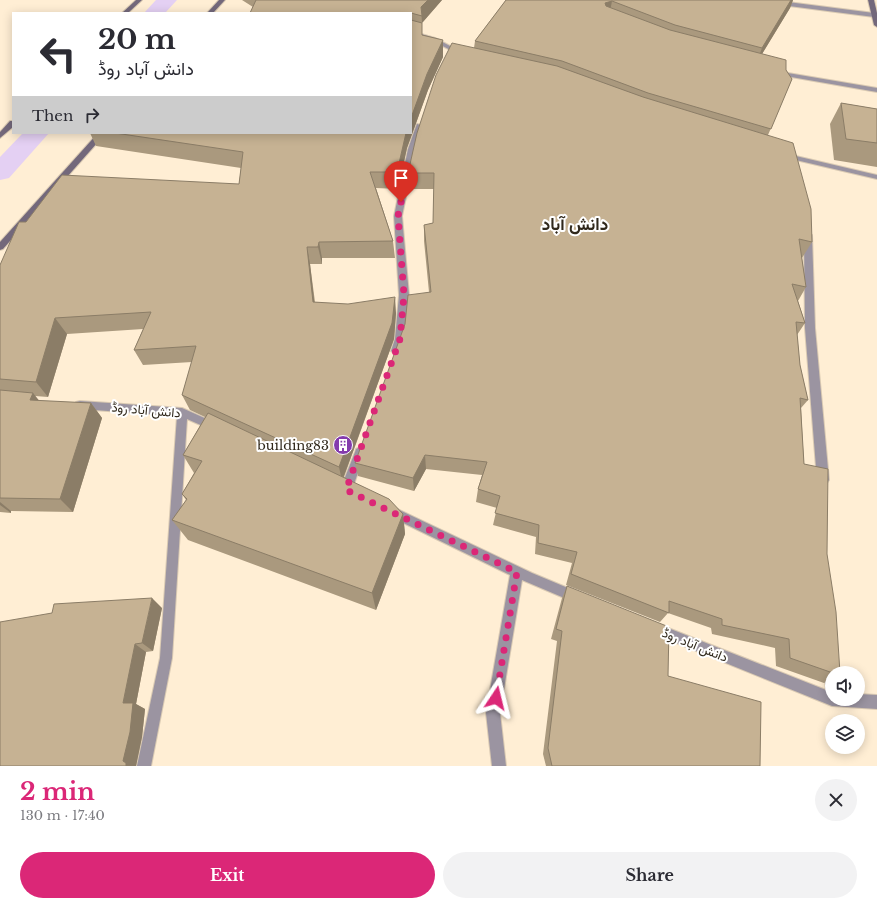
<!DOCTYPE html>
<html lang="en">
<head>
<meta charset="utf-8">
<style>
	body { margin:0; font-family:"Libre Baskerville",Vazirmatn,serif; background:#f2f2f3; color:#2b2b33; height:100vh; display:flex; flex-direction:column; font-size:15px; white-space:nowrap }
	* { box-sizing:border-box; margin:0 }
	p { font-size:13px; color:#7c7c81 }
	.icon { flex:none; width:22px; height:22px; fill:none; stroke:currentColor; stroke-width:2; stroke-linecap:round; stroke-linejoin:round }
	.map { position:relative; height:766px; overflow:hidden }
	.drawer { display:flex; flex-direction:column; background:#fff; flex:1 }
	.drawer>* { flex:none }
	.banner { position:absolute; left:12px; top:12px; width:400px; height:122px; border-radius:0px; box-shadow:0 2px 10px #0003; background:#fff; color:#2b2b33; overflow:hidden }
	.buttons { position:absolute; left:825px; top:666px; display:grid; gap:8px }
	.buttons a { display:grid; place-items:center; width:40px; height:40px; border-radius:50%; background:#fff; box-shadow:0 2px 10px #0003; font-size:20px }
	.pin { position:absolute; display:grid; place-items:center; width:34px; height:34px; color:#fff; margin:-41px -17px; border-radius:50% 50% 50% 0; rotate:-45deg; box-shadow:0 0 4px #0007 }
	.pin .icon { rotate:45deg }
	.me { position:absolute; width:44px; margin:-22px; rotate:10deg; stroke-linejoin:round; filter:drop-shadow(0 0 3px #0008) }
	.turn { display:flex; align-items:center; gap:14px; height:84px; padding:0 20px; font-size:18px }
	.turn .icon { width:52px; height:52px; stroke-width:2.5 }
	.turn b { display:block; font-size:28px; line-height:34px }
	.then { display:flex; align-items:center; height:38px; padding:0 20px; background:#0003; gap:8px; font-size:15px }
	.round { display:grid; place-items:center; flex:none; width:42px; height:42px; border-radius:21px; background:#f2f2f3 }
	.headline { display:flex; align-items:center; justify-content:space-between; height:68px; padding:0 20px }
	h1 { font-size:24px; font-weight:800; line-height:30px; color:#db2777 }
	.action { display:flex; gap:8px; margin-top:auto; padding:8px 20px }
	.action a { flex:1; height:46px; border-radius:24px; background:#db2777; color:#fff; font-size:16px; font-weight:800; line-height:46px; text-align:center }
	.action a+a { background:#f2f2f3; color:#2b2b33 }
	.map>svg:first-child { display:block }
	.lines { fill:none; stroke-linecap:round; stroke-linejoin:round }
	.canal { fill:#e4d0f3; fill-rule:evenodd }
	.street-casing { stroke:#dacab3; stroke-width:2 }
	.secondary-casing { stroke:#dacab3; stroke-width:2 }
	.street { fill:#9b94a1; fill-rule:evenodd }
	.secondary { fill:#73687b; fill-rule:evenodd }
	.wall { fill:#aa997e }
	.shaded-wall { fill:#8b7d67 }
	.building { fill:#c6b293; stroke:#8b7d67 }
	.route { stroke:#db2777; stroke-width:7; stroke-dasharray:0 12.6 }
	.labels { text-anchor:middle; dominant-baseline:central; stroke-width:4; stroke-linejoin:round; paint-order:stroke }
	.street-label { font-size:13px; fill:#30281b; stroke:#fff }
	.poi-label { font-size:13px; fill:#30281b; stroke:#fff; text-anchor:end }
	.district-label { font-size:17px; font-weight:bold; fill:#30281b; stroke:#fff }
</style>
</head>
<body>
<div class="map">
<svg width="877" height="766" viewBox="0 0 877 766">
	<rect width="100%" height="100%" fill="#ffeed4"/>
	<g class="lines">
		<g class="canal">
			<path d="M 156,0 L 177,0 L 165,13 L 144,13 Z"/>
			<path d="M 23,133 L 49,133 L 9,178 L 0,180 L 0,157 Z"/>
		</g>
		<g class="street-casing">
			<g id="street">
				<path d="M 755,0 L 772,0 L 874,13 L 877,15 L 874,17 L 758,2 Z"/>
				<path d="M 411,31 L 435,38 L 465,54 L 460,55 L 431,40 L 411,35 Z"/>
				<path d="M 776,71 L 877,88 L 877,92 L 774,74 L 773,73 Z"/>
				<path d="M 417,124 L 424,126 L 416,149 L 402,216 L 409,295 L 405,339 L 399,354 L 396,355 L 391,351 L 395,339 L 399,295 L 394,216 L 408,149 Z"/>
				<path d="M 783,153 L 877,175 L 877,179 L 783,157 Z"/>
				<path d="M 808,232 L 812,235 L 815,328 L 829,480 L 827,483 L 823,485 L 819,483 L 817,480 L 805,328 L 804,235 Z"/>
				<path d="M 80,401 L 182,408 L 218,424 L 219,427 L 218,430 L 214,431 L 187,419 L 172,658 L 151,766 L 137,766 L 160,658 L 177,416 L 80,409 L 76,408 L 75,405 L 76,402 Z"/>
				<path d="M 360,447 L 364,449 L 365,452 L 352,490 L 350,494 L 346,495 L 342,494 L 340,490 L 355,452 L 356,449 Z"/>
				<path d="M 391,506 L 532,573 L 580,593 L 582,597 L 580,601 L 576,603 L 522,580 L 500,713 L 506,766 L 492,766 L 486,713 L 510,575 L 387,515 L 385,511 L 387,507 Z"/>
				<path d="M 658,624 L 826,690 L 824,667 L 826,662 L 831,660 L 836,662 L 838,673 L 832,673 L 832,699 L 858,699 L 858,694 L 877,695 L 877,709 L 832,706 L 654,634 L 652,630 L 654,626 Z"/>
			</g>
		</g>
		<g class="secondary-casing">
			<g id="secondary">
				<path d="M 136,0 L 142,0 L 128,13 L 122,13 Z"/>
				<path d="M 219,0 L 225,0 L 213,13 L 207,13 Z"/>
				<path d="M 868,0 L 874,0 L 877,13 L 877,27 L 874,25 Z"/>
				<path d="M 10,121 L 13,121 L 13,127 L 0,138 L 0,132 Z"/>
				<path d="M 98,133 L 106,133 L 3,249 L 0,250 L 0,242 Z"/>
			</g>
		</g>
		<use href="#street" class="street"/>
		<use href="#secondary" class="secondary"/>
	</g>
	<g class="wall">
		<path d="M 242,0 L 442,0 L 422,23 L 422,35 L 443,57 L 428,90 L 407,148 L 398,189 L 376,188 L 393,241 L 395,258 L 322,258 L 322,264 L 310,264 L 315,302 L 396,313 L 394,339 L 344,477 L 403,514 L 405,534 L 376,610 L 188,540 L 172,520 L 186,500 L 182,494 L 194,473 L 183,455 L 205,417 L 190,410 L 182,395 L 192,362 L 143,365 L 134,350 L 143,329 L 67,334 L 48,397 L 35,396 L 39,401 L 91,403 L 102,418 L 73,512 L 11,511 L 11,513 L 0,512 L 0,265 L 26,222 L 239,184 L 241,168 L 96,146 L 90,133 L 411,133 L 411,13 L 253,7 Z"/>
		<path d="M 506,0 L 793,0 L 790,8 L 762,54 L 786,70 L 792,79 L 768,135 L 812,242 L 802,258 L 806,287 L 798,301 L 805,323 L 797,335 L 800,365 L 808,400 L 801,408 L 804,464 L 827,554 L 832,679 L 824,683 L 776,666 L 775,648 L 712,634 L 711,628 L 668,613 L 660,622 L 566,585 L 572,563 L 535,554 L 536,537 L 493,525 L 497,508 L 476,502 L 478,489 L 482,475 L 426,469 L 414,491 L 358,476 L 355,463 L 429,292 L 424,241 L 424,225 L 433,223 L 434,189 L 409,189 L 408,173 L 474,48 L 475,41 Z"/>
		<path d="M 841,103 L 877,109 L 877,167 L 834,160 L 830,124 Z"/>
		<path d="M 567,586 L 668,676 L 760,766 L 546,766 L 543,754 L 557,641 L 551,639 L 562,598 Z"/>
		<path d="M 162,608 L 153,651 L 146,652 L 136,704 L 145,709 L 142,737 L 136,766 L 0,766 Z"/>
	</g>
	<g class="shaded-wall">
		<path d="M 428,0 L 442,0 L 422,23 L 421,7 Z"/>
		<path d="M 791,0 L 793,0 L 790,8 L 756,64 L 762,48 Z"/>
		<path d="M 612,1 L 609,17 L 605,3 Z"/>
		<path d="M 443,40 L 443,57 L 428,90 L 407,148 L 398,189 L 397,172 L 406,133 L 411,133 L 411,118 L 427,74 Z"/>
		<path d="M 319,242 L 322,258 L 322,264 L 318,247 Z"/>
		<path d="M 307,247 L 310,264 L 316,318 L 313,302 Z"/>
		<path d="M 395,297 L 396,313 L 394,339 L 342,481 L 339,467 Z"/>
		<path d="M 55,318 L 67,334 L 48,397 L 36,382 Z"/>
		<path d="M 33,393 L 45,408 L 30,400 Z"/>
		<path d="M 91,403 L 102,418 L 73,512 L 60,499 Z"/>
		<path d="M 425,455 L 426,469 L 414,491 L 413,478 Z"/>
		<path d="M 0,502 L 11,511 L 11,513 L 0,505 Z"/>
		<path d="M 403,514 L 405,534 L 376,610 L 372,593 Z"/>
		<path d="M 152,598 L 162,608 L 153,651 L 142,643 Z"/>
		<path d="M 135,644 L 146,652 L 136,704 L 145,709 L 142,737 L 136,766 L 126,766 L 123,761 L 123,703 Z"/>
	</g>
	<g class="building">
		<path d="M 256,0 L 428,0 L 421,7 L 422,16 L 411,13 L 250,13 Z"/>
		<path d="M 506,0 L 791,0 L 762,48 L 675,25 L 612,1 L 605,3 L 606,6 L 670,30 L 786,60 L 786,70 L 792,79 L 771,129 L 648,93 L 562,61 L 475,41 Z"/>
		<path d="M 411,20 L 422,23 L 422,35 L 443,40 L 427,74 L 411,118 Z"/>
		<path d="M 452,43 L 557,66 L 643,97 L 793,143 L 811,209 L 812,242 L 799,239 L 806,287 L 792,284 L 805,323 L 796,322 L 800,365 L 808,400 L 800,398 L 804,464 L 828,469 L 827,554 L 836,612 L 840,673 L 833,673 L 790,658 L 789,639 L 722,625 L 722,619 L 669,601 L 669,613 L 571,574 L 577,552 L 538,543 L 539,525 L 495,513 L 500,496 L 478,489 L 487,462 L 425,455 L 413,478 L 355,463 L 405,324 L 408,295 L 431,292 L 424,225 L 433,223 L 434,173 L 408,173 L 417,133 L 436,75 Z"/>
		<path d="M 841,103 L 877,109 L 877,143 L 846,139 Z"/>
		<path d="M 115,133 L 406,133 L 397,172 L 370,172 L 393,241 L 319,242 L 318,247 L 307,247 L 313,302 L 348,304 L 395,297 L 392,323 L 339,467 L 182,395 L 196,346 L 134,350 L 151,312 L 55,318 L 36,382 L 0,379 L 0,265 L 19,222 L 26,222 L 62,175 L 239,184 L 243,152 Z"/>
		<path d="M 0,390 L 33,393 L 30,400 L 91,403 L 60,499 L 0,498 Z"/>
		<path d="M 208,413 L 389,499 L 403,514 L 372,593 L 172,520 L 187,499 L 182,494 L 202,461 L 183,455 Z"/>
		<path d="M 567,586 L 669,627 L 668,676 L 761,702 L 760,766 L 552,766 L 548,748 L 562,631 L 556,629 Z"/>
		<path d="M 152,598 L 142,643 L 135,644 L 123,703 L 133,703 L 130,732 L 123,761 L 126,763 L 126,766 L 0,766 L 0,622 L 52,613 L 54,604 Z"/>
	</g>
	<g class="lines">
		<path class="route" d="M 401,202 L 398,216 L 404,295 L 400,339 L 346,490 L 517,572 L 496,698"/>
	</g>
	<defs>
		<g id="building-disc" transform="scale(1)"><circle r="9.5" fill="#843bad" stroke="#fff"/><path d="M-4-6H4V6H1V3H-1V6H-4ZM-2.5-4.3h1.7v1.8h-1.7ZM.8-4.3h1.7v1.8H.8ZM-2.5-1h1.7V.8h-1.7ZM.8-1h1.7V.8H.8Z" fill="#fff"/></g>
	</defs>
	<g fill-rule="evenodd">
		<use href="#building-disc" x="343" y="445"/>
	</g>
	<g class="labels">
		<g class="street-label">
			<text transform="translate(146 410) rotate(5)">دانش آباد روڈ</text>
			<text transform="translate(695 645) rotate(22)">دانش آباد روڈ</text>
		</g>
		<g class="poi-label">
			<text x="329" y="445">building83</text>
		</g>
		<g class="district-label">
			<text x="575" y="224">دانش آباد</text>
		</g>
	</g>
</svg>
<div class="buttons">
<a><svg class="icon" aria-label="sound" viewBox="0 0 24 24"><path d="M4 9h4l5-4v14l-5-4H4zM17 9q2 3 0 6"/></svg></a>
<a><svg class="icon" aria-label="layers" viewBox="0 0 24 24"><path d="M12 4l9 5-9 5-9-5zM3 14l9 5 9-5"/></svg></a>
</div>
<div class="pin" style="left:401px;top:202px;background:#d93025"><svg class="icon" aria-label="arrive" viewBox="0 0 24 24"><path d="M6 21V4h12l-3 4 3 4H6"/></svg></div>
<svg class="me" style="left:496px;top:698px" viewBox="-20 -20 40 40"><path d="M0-17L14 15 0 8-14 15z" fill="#db2777" stroke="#fff" stroke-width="4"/></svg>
<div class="banner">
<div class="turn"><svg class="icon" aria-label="left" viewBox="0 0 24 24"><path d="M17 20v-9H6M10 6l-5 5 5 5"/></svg><div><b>20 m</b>دانش آباد روڈ</div></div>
<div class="then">Then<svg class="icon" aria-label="right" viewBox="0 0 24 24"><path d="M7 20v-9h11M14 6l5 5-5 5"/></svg></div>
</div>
</div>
<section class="drawer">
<div class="headline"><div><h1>2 min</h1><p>130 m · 17:40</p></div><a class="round"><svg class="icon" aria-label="close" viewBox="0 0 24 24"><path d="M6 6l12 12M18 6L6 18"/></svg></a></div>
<div class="action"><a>Exit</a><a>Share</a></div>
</section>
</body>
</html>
